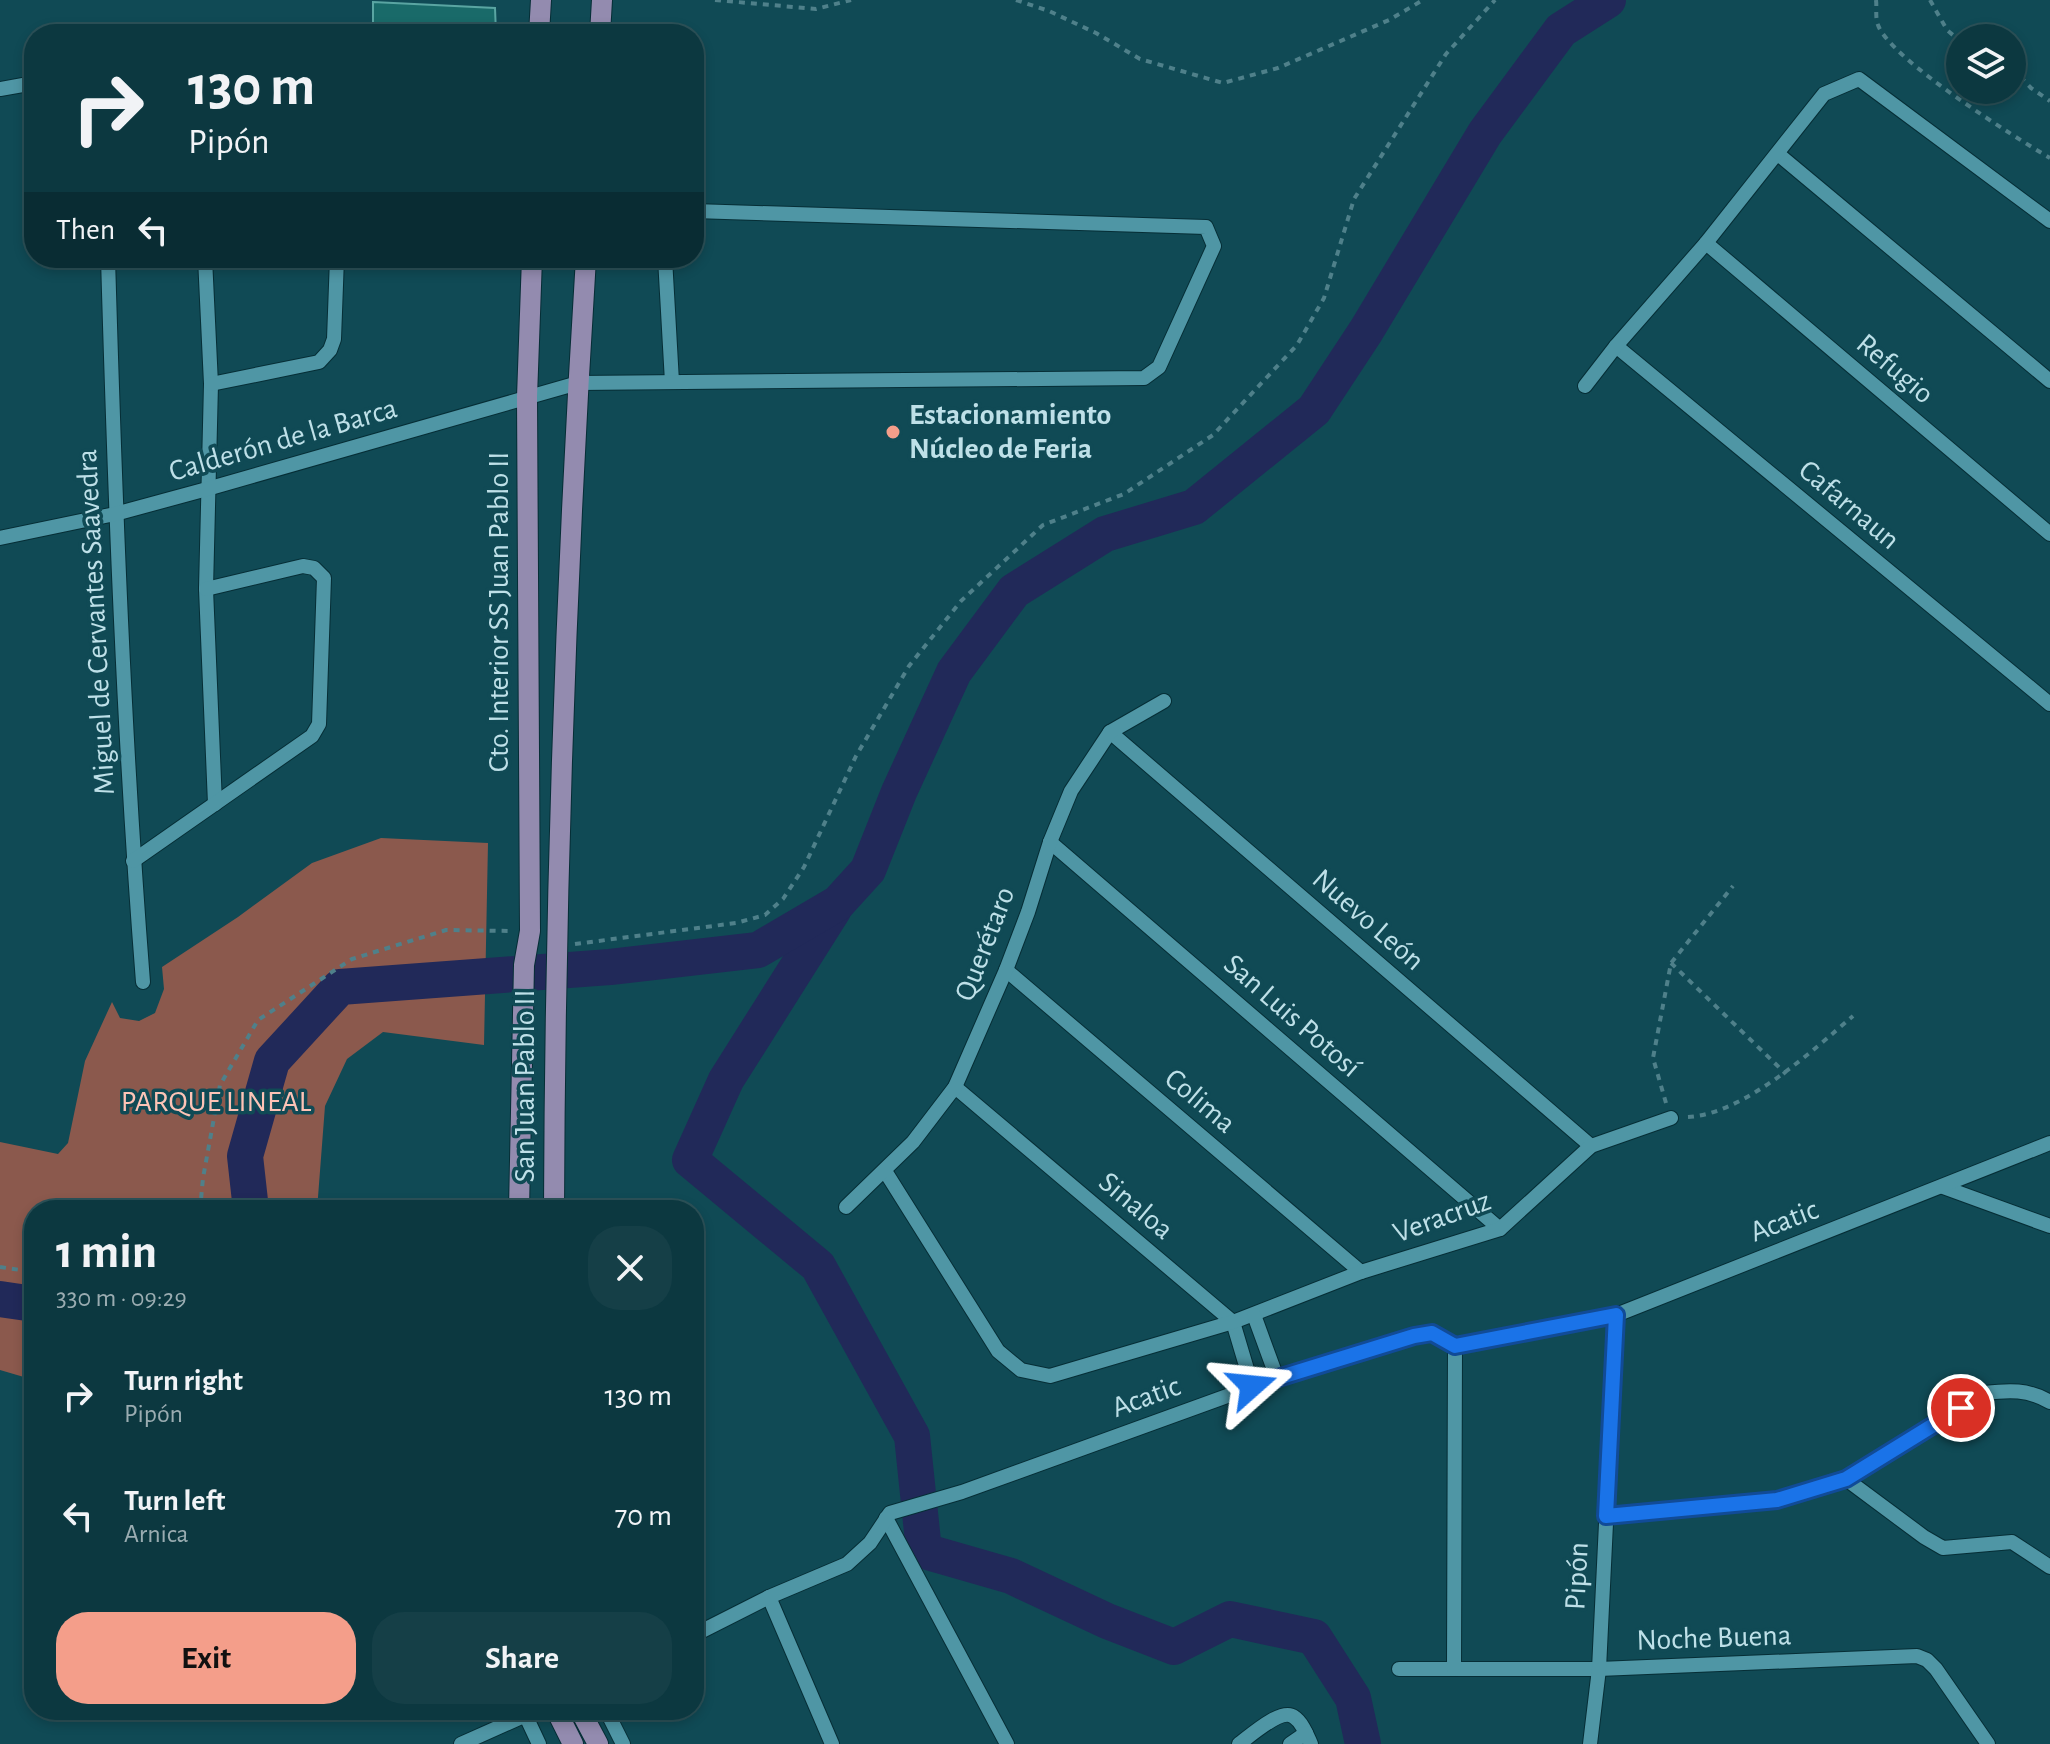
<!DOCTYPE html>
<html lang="en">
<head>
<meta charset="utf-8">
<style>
	body { margin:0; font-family:"Alegreya Sans",sans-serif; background:#153f47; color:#f1f3f6; height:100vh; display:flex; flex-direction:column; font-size:30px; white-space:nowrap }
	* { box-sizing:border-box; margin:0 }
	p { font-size:26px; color:#9aacb1 }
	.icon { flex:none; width:44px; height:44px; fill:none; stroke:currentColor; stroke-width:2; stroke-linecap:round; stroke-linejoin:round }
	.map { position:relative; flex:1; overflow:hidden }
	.panel { position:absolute; left:24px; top:1200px; width:680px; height:520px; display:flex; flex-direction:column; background:#0c3840; border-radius:32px; box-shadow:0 4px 12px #0003,0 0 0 2px #2c5259 }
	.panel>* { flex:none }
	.banner { position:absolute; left:24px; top:24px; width:680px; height:244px; border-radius:32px; box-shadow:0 4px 12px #0003,0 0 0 2px #2c5259; background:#0c3840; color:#f1f3f6; overflow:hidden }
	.buttons { position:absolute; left:1946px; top:24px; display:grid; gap:16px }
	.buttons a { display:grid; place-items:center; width:80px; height:80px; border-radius:50%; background:#0c3840; box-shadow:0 4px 12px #0003,0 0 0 2px #2c5259; font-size:40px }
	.pin { position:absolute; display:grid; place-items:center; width:68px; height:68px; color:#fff; margin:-34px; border:4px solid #fff; border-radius:50%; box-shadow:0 2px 8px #0007 }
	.me { position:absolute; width:88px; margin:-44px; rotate:72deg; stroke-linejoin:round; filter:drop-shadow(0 0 6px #0008) }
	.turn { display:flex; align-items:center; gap:28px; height:168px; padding:0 32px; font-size:36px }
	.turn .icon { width:104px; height:104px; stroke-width:2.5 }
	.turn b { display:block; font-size:56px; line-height:68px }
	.then { display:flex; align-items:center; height:76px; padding:0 32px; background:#0003; gap:16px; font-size:30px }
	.round { display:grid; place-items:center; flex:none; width:84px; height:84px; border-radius:32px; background:#153f47 }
	.head { display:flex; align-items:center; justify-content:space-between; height:136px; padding:0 32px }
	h1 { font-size:48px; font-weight:700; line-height:60px }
	.button { display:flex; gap:16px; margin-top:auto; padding:16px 32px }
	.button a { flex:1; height:92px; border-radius:32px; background:#f49e8a; color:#111; font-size:32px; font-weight:700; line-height:92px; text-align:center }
	.button a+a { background:#153f47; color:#f1f3f6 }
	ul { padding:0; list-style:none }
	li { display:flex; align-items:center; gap:24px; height:120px; padding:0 32px }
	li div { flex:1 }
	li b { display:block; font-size:30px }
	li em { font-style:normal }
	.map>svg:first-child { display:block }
	.green { fill:#8b594d }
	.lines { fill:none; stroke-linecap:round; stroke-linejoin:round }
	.river { stroke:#212959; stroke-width:36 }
	.building { fill:#196a69; stroke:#5aa5a2; stroke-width:2 }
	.minor-casing { stroke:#062e36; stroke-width:16 }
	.major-casing { stroke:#062e36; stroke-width:22 }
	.path { stroke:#4f808a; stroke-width:4; stroke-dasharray:6 6; stroke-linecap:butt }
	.minor { stroke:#4f96a5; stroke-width:14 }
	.major { stroke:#938baf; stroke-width:20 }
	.route-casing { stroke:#114b97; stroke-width:20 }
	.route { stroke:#1a73e8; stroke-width:14 }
	.poi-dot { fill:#f49e8a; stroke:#104a55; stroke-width:3 }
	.labels { text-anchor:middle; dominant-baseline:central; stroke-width:7; stroke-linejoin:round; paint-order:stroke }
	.street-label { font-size:30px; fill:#bee0e8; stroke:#104a55 }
	.poi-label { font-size:30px; font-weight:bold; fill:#bee0e8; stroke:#104a55; text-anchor:start }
	.park-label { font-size:30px; fill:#fdc3b6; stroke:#104a55 }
</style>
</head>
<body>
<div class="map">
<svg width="2050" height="1744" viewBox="0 0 2050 1744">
	<rect width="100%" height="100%" fill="#104a55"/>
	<path class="green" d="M 381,838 L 488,843 L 484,1045 L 383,1032 L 347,1059 L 325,1106 L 317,1210 L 34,1210 L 34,1380 L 0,1370 L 0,1142 L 58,1154 L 68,1143 L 85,1061 L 112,1002 L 120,1018 L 139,1021 L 155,1013 L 164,989 L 162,967 L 238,917 L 312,863 Z"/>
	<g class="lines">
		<g class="river">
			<path d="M 834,909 L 726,1080 L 690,1160 L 818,1266 L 912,1436 L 924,1551 L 1011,1576 L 1107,1621 L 1174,1647 L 1230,1619 L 1314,1637 L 1353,1698 L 1363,1744"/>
			<path d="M 251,1210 L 245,1156 L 272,1061 L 340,987 L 610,967 L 758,950 L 838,903 L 868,870 L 899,792 L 954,672 L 1014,591 L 1105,534 L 1194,507 L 1314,410 L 1366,331 L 1485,133 L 1561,30 L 1608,0"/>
			<path d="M 0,1299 L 34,1304"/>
		</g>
	</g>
	<path class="building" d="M 373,2 L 495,8 L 496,34 L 373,34 Z"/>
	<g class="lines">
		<g class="minor-casing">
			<g id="minor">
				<path d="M 319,34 L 332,30 L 336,34"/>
				<path d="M 0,89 L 34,83"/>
				<path d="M 1778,154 L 2050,381"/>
				<path d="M 1706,243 L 2050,534"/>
				<path d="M 108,258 C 115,500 124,741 143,982"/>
				<path d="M 205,258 L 211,384 L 206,589 L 215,804"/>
				<path d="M 665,258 L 672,382"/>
				<path d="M 1616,346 L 2050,704"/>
				<path d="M 211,384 L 319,362 L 330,350 L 334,339 L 337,258"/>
				<path d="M 1585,386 L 1616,346 L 1706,243 L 1824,94 L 1859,79 L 2050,221"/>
				<path d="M 0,538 L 115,514 L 207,489 L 578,383 L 1144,378 L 1159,367 L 1214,246 L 1206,227 L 694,211"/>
				<path d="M 1110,732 L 1591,1146"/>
				<path d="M 1050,842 L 1500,1229"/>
				<path d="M 133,861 L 312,736 L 319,724 L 324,578 L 314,568 L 303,566 L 206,589"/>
				<path d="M 1006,970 L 1361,1272"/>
				<path d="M 955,1087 L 1233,1322 L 1252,1386"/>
				<path d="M 885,1171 L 998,1351 L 1021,1370 L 1050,1376 L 1233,1322 L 1361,1272 L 1500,1229 L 1591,1146 L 1671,1118"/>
				<path d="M 1943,1187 L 2050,1226"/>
				<path d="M 846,1207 L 913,1142 L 955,1087 L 1006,970 L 1028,912 L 1050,842 L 1071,791 L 1110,732 L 1164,701"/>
				<path d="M 1254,1315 L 1277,1378"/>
				<path d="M 1846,1479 L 1924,1537 L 1943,1548 L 2012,1542 L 2050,1567"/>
				<path d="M 1606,1516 L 1777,1500 L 1846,1479 L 1985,1393 C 2009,1390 2028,1389 2050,1402"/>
				<path d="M 886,1518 L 1007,1744"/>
				<path d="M 769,1597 L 832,1744"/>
				<path d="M 694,1635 L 769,1597 L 847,1564 L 870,1543 L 890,1513 L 962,1492 L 1277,1378 L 1414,1336 L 1432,1333 L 1455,1346 L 1616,1315 L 2050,1143"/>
				<path d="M 1399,1669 L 1599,1669 L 1917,1656 L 1927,1660 L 1936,1669 L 1988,1744"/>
				<path d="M 1454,1669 L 1455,1346"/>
				<path d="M 523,1710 L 539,1744"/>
				<path d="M 606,1710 L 623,1744"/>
				<path d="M 461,1744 L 537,1710"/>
				<path d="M 1239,1744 C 1250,1736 1282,1707 1294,1717 C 1302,1722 1307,1735 1311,1744"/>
				<path d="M 1290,1744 L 1306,1733"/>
				<path d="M 1590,1744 L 1599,1669 L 1616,1315"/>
			</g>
		</g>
		<g class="major-casing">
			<g id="major">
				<path d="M 539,34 L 541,0"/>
				<path d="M 600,34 L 602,0"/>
				<path d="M 519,1210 L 524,965 L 530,931 L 527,397 L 532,258"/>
				<path d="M 554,1210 C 555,893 566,575 586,258"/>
				<path d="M 556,1710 L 573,1744"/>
				<path d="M 580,1710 L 598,1744"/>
			</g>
		</g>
		<g class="path">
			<path d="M 715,0 L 816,9 L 851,0"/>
			<path d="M 1016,0 L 1049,11 L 1096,33 L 1140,59 L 1223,83 L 1278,68 L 1389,20 L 1423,0"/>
			<path d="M 1876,0 C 1877,7 1875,18 1878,25 C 1890,59 2016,138 2050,158"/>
			<path d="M 1930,0 L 1947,30 L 1960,41"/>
			<path d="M 2012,68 L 2031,88 L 2050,101"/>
			<path d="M 575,944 L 736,923 L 765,915 L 783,899 L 804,867 L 856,756 L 909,666 L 961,601 L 1043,525 L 1124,494 L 1213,435 L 1297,345 L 1324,298 L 1354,199 L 1446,54 L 1495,0"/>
			<path d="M 1671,963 L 1786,1074"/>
			<path d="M 1666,1103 L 1653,1058 L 1671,963 L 1733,886"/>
			<path d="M 1688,1117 C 1744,1114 1812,1051 1853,1016"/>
			<path d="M 200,1210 L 203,1178 L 220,1085 L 258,1020 L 352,959 L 446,930 L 512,931"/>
			<path d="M 0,1267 L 34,1272"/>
		</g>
		<use href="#minor" class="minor"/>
		<use href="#major" class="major"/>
	</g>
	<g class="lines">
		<g class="route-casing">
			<path id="route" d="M 1252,1386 L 1414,1336 L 1432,1333 L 1455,1346 L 1616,1315 L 1606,1516 L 1777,1500 L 1846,1479 L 1961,1408"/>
		</g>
		<use href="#route" class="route"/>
	</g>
	<circle class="poi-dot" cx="893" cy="432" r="8"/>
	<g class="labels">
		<g class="street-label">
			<text transform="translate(1895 369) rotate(40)">Refugio</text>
			<text transform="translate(283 440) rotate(-16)">Calderón de la Barca</text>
			<text transform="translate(1849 505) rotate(40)">Cafarnaun</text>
			<text transform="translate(499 612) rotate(-90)">Cto. Interior SS Juan Pablo II</text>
			<text transform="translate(96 622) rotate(-93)">Miguel de Cervantes Saavedra</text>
			<text transform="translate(1368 920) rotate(41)">Nuevo León</text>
			<text transform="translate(985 944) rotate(-69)">Querétaro</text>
			<text transform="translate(1292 1016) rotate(41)">San Luis Potosí</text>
			<text transform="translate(525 1086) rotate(-90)">San Juan Pablo II</text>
			<text transform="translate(1200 1101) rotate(40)">Colima</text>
			<text transform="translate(1136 1206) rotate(40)">Sinaloa</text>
			<text transform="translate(1442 1217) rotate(-20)">Veracruz</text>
			<text transform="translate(1784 1221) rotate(-21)">Acatic</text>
			<text transform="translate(1146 1397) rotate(-20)">Acatic</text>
			<text transform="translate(1577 1576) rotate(-87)">Pipón</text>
			<text transform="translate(1714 1638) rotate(-2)">Noche Buena</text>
		</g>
		<g class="poi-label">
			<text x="909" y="415">Estacionamiento<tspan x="909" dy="34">Núcleo de Feria</tspan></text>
		</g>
		<g class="park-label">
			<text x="216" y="1102">PARQUE LINEAL</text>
		</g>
	</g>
</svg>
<div class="buttons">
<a><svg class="icon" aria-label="layers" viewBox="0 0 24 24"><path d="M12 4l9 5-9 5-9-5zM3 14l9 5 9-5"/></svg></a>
</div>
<div class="pin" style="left:1961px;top:1408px;background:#d93025"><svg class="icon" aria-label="arrive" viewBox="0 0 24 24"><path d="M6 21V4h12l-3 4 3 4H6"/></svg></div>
<svg class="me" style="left:1252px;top:1386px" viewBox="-20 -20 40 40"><path d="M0-17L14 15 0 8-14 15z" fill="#1a73e8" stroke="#fff" stroke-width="4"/></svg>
<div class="banner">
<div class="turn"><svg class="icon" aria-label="right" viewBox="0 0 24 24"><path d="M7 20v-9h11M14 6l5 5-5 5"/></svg><div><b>130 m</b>Pipón</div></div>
<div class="then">Then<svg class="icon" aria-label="left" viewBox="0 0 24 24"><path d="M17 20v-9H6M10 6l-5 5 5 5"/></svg></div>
</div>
<section class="panel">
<div class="head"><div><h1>1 min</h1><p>330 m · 09:29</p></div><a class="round"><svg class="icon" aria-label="close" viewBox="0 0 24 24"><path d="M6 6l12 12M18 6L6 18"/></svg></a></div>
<ul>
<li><svg class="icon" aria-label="right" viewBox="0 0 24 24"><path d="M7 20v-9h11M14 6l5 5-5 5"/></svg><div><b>Turn right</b><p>Pipón</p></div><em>130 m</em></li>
<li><svg class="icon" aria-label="left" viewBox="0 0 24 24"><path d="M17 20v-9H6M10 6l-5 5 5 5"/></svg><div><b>Turn left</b><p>Arnica</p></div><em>70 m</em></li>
</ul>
<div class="button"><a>Exit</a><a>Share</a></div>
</section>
</div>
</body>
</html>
